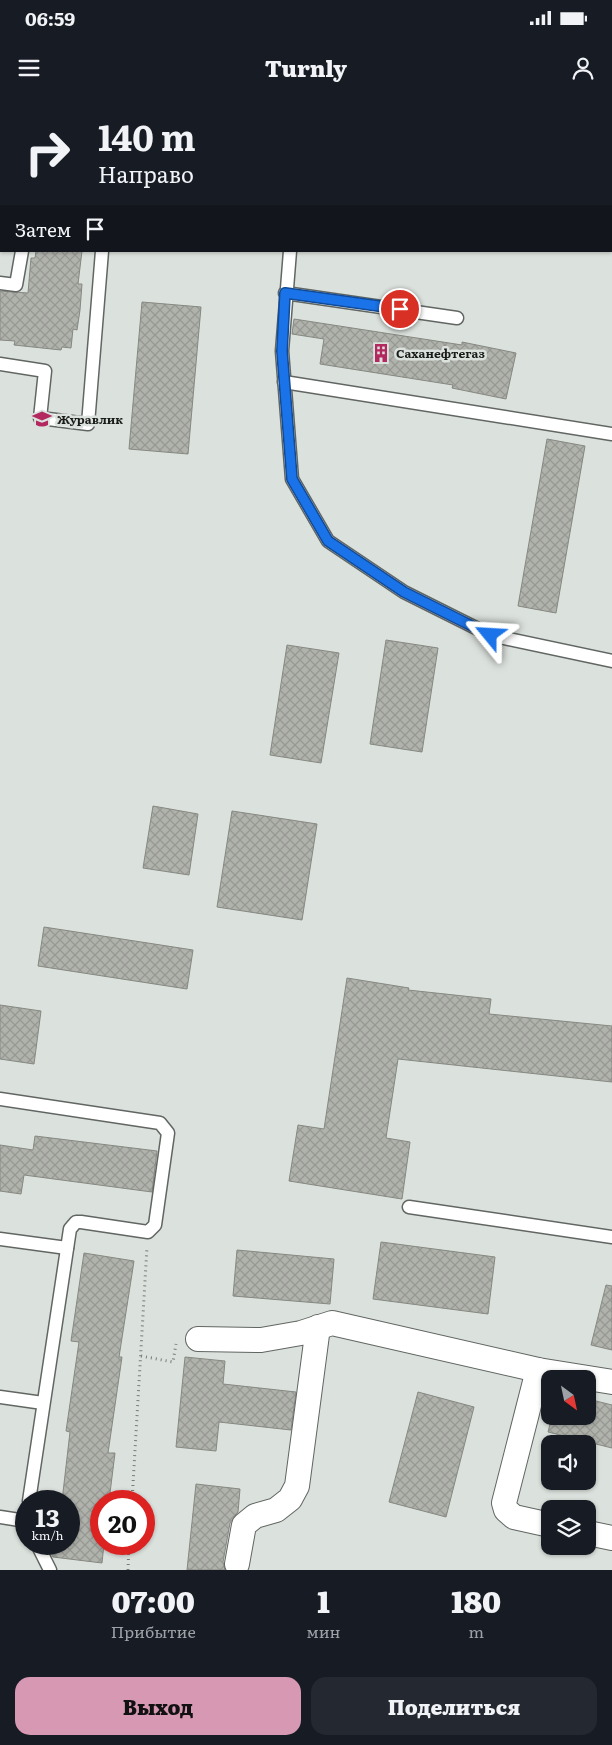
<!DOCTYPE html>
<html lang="ru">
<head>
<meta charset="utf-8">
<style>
	body { margin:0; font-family:Literata,serif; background:#242831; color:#f1f3f6; height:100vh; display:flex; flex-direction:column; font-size:19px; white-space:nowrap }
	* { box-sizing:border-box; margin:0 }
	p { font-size:16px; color:#9ea1a6 }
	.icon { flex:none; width:28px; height:28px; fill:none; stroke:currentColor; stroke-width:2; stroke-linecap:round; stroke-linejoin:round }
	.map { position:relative; height:1470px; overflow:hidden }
	.side { display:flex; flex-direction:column; background:#171b24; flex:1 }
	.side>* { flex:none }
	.hud { position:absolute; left:0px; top:0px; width:612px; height:152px; box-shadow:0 1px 4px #0004; background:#171b24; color:#f1f3f6; overflow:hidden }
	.needle { width:32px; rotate:147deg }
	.fabs { position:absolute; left:541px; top:1270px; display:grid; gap:10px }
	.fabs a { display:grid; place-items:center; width:55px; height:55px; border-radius:10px; background:#171b24; box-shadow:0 1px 4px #0004; font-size:25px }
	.speed { position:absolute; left:15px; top:1390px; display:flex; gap:10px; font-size:25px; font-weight:700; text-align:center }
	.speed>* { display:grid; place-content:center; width:65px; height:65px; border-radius:50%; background:#171b24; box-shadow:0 1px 4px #0004; line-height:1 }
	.speed small { font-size:12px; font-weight:400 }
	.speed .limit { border:8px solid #d22; background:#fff; color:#111 }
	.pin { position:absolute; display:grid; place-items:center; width:42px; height:42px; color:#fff; margin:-21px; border:2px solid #fff; border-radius:50%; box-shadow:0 1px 5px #0007 }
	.me { position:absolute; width:55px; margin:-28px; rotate:297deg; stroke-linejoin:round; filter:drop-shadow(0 0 4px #0008) }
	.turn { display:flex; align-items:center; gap:18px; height:105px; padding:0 15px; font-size:22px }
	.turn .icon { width:65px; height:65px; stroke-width:2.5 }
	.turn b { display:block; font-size:35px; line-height:42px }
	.then { display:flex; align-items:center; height:48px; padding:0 15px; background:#0003; gap:10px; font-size:19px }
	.eta { display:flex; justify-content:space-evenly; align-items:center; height:85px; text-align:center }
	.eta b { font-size:30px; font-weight:800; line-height:35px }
	.primary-button { display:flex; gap:10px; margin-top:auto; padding:10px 15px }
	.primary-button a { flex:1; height:58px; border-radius:15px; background:#d698b2; color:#111; font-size:20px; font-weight:800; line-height:58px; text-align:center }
	.primary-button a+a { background:#242831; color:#f1f3f6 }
	.status { display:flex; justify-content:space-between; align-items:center; height:35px; padding:0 25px; background:#171b24; direction:ltr }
	.status svg { height:14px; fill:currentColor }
	header { display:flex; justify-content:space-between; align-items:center; height:65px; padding:0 15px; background:#171b24; font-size:22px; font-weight:800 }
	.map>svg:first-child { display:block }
	.building { fill:url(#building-cross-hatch); stroke:#868882 }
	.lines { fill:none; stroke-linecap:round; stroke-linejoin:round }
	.lane-casing { stroke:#616662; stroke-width:15 }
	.street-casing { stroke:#616662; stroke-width:26 }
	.secondary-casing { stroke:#616662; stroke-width:30 }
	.path { stroke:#787c79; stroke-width:3; stroke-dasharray:1 4; stroke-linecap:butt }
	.lane { stroke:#fff; stroke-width:12 }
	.street { stroke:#fff; stroke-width:24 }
	.secondary { stroke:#fff; stroke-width:28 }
	.route-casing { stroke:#114b97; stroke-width:12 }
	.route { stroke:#1a73e8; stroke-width:9 }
	.labels { text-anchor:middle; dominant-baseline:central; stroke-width:5; stroke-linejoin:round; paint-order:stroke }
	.poi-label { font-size:12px; font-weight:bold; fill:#191b19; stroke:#dbe1dc; text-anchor:start }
</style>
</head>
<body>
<div class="status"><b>06:59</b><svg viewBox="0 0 49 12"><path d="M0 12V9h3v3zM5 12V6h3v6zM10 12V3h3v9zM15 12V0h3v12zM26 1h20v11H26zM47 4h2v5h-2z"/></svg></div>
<header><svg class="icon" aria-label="menu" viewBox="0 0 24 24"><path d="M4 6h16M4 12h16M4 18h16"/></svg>Turnly<svg class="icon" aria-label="person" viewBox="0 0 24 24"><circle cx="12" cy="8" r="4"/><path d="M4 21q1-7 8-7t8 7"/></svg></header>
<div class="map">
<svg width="612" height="1470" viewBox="0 0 612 1470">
	<defs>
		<pattern id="building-cross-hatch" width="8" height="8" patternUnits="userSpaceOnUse" patternTransform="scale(1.25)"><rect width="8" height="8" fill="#b0b2ac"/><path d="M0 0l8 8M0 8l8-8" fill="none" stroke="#979893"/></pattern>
	</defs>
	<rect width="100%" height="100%" fill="#dbe1dc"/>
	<g class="building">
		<path d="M 36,151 L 82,151 L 78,184 L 82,184 L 80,210 L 77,230 L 73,229 L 71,248 L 62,247 L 61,250 L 14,245 L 15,241 L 0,240 L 0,191 L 28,193 L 31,158 L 35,158 Z"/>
		<path d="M 142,202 L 201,207 L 188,354 L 129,349 Z"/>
		<path d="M 294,219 L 462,245 L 462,242 L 516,253 L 506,299 L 452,288 L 453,285 L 320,264 L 324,239 L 292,234 Z"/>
		<path d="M 547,339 L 585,346 L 556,513 L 518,506 Z"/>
		<path d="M 386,540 L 438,548 L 422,652 L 370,644 Z"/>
		<path d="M 287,545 L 339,553 L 321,663 L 270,655 Z"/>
		<path d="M 153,706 L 198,714 L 189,775 L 143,768 Z"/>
		<path d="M 232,711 L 317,724 L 302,820 L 217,807 Z"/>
		<path d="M 44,827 L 193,850 L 187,889 L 38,866 Z"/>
		<path d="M 347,878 L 409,888 L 408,890 L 491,899 L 489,914 L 612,926 L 612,982 L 398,959 L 386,1038 L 410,1042 L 402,1099 L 289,1081 L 298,1025 L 324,1029 Z"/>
		<path d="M 0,905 L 41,911 L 34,964 L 0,959 Z"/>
		<path d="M 35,1036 L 157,1051 L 152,1092 L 24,1075 L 21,1094 L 0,1091 L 0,1045 L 33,1050 Z"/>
		<path d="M 381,1142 L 495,1157 L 488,1214 L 373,1199 Z"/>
		<path d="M 237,1150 L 334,1159 L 330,1204 L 233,1196 Z"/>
		<path d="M 84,1153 L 134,1161 L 119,1257 L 122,1257 L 108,1353 L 115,1353 L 109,1401 L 101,1401 L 101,1444 L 104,1444 L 102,1463 L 53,1457 L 46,1444 L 69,1444 L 69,1401 L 62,1401 L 70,1332 L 66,1331 L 79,1242 L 71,1241 Z"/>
		<path d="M 606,1185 L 612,1186 L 612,1250 L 591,1245 Z"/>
		<path d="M 185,1257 L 225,1261 L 223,1284 L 296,1292 L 291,1330 L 219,1322 L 216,1351 L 176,1347 Z"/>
		<path d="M 418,1292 L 474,1307 L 446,1417 L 389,1402 Z"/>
		<path d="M 588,1299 L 612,1305 L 612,1348 L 548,1332 L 552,1316 L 588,1316 Z"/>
		<path d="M 196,1384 L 240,1389 L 238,1412 L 230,1423 L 223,1462 L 225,1470 L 187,1470 Z"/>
	</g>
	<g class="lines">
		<g class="lane-casing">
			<g id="lane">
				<path d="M 307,1 L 307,0"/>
				<path d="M 290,151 L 282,251 L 292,379 L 328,441 L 404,492 L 490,535 L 612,561"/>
				<path d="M 0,183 L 16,185 L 22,151"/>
				<path d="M 285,193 L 457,218"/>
				<path d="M 0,264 L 45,271 L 40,318 L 88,324 L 102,151"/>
				<path d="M 284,282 L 612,334"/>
				<path d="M 0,999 L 160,1023 L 168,1033 L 155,1125 L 148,1132 L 81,1122 L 76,1122 L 70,1129 L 29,1401"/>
				<path d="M 409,1107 L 612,1137"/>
				<path d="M 0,1139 L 67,1148"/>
				<path d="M 0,1297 L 43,1303"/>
				<path d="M 0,1417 L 26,1421 L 26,1418"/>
				<path d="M 37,1444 L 50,1470"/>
			</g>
		</g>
		<g class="street-casing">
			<g id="street">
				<path d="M 198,1239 L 261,1240 L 301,1233 L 332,1223 L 538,1270 L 612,1282"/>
				<path d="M 538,1270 L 504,1403 L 506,1410 L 514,1417 L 550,1425"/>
				<path d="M 588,1433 L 612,1438"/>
				<path d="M 237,1464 L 244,1425 L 255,1416 L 276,1410 L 290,1399 L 297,1386 L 318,1227"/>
			</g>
		</g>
		<g class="secondary-casing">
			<g id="secondary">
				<path d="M 573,0 L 579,1"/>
				<path d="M 611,9 L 612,9"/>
			</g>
		</g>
		<g class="path">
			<path d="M 141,1256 L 173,1262 L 176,1244"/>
			<path d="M 132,1401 L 147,1147"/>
			<path d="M 128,1470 L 129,1444"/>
		</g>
		<use href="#lane" class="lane"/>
		<use href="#street" class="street"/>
		<use href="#secondary" class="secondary"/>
	</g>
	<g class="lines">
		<g class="route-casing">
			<path id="route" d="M 400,209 L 285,193 L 282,251 L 292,379 L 328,441 L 404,492 L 490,535"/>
		</g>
		<use href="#route" class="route"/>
	</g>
	<defs>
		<g id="building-bare" transform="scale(1.5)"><path d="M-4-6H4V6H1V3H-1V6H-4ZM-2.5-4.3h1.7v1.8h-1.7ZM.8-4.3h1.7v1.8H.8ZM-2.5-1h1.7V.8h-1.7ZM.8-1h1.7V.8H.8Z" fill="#b42860" stroke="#dbe1dc" stroke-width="2.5" paint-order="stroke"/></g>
		<g id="school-bare" transform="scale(1.5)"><path d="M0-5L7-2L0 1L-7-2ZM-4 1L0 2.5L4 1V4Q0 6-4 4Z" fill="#b42860" stroke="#dbe1dc" stroke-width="2.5" paint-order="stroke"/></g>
	</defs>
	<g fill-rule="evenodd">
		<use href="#building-bare" x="381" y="253"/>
		<use href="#school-bare" x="42" y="319"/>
	</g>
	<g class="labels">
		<g class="poi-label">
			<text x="396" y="253">Саханефтегаз</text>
			<text x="57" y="319">Журавлик</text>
		</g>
	</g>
</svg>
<div class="fabs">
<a><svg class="needle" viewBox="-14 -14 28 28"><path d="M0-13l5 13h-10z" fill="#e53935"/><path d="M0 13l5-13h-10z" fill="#9ea1a6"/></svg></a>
<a><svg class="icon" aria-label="sound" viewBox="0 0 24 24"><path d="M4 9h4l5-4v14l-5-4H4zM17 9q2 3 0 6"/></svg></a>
<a><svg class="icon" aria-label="layers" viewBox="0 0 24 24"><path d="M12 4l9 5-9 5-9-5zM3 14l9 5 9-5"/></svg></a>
</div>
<div class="speed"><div>13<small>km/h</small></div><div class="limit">20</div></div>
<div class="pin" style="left:400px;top:209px;background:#d93025"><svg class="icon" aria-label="arrive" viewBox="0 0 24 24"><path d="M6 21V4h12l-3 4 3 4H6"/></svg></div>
<svg class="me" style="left:490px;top:535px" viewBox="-20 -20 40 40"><path d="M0-17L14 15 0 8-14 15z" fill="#1a73e8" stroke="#fff" stroke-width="4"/></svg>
<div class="hud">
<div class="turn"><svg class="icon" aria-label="right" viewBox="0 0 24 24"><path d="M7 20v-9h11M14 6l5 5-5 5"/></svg><div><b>140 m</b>Направо</div></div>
<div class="then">Затем<svg class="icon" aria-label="arrive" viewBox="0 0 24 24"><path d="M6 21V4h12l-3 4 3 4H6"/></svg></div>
</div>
</div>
<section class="side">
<div class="eta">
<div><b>07:00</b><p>Прибытие</p></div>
<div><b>1</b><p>мин</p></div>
<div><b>180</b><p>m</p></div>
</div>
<div class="primary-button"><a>Выход</a><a>Поделиться</a></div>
</section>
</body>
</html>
